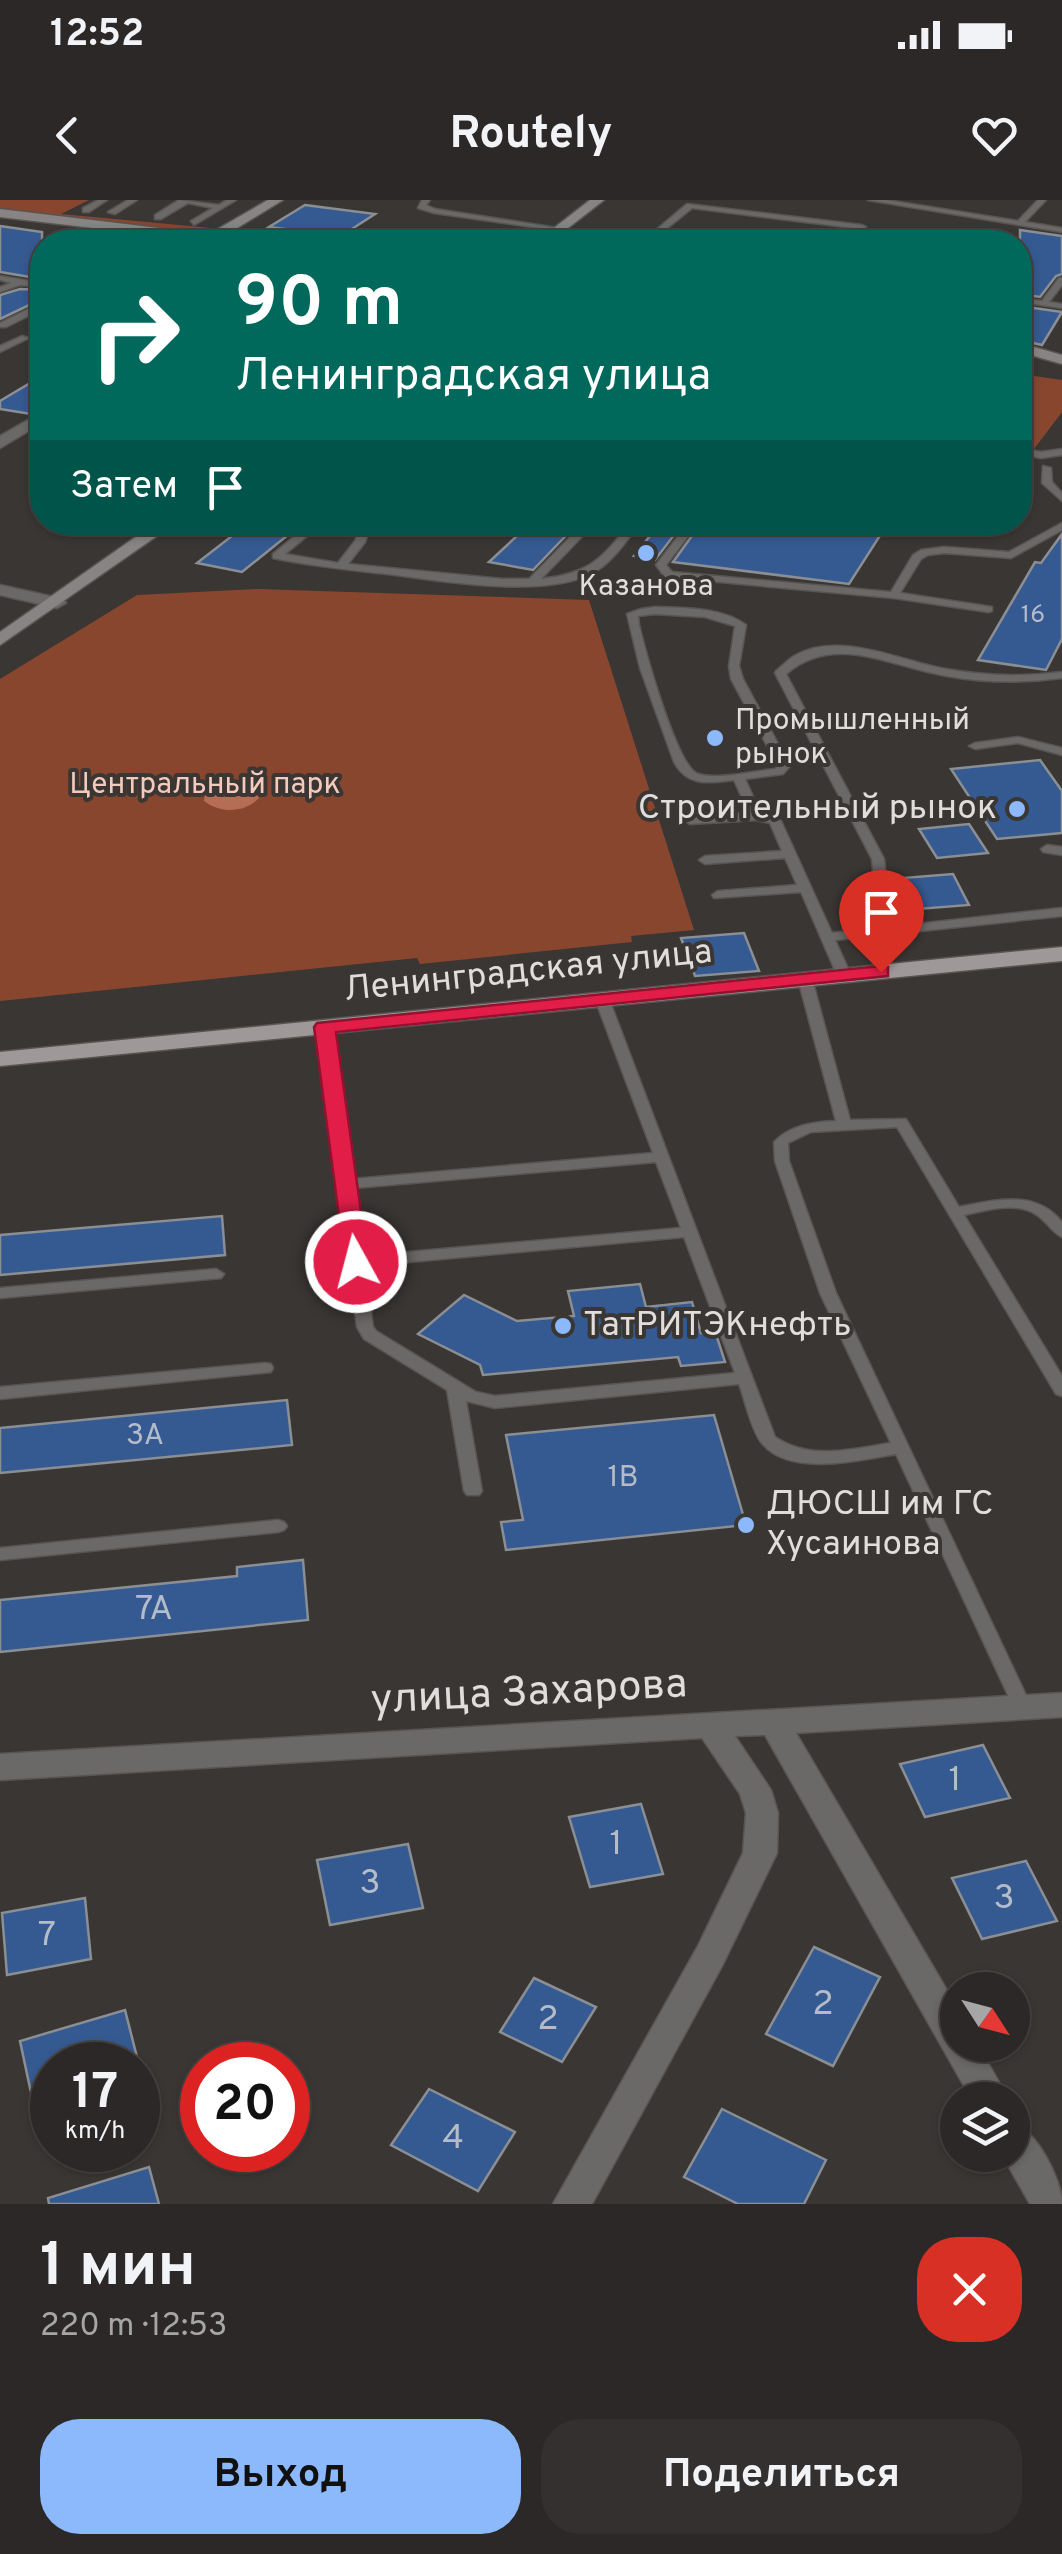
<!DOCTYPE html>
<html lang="ru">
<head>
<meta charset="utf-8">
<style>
	body { margin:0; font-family:Overpass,sans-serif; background:#34302f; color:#f1f3f6; height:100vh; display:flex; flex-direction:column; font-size:38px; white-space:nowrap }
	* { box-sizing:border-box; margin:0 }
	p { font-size:32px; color:#a6a6a7 }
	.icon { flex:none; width:55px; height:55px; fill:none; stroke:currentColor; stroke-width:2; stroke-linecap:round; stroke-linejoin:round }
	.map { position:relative; height:2004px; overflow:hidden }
	.panel { display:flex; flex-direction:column; background:#2c2827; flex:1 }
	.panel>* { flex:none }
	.top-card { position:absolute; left:30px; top:30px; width:1002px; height:305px; border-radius:40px; box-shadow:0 2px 8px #0004,0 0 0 2px #484444; background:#00695c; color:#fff; overflow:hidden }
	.needle { width:65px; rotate:126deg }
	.tools { position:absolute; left:940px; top:1772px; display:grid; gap:20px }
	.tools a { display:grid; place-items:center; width:90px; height:90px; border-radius:50%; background:#2c2827; box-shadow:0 2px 8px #0004,0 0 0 2px #484444; font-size:50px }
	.speed { position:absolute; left:30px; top:1842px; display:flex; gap:20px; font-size:50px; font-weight:700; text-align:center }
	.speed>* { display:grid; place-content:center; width:130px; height:130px; border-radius:50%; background:#2c2827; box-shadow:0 2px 8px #0004,0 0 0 2px #484444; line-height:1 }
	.speed small { font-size:25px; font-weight:400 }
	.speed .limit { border:15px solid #d22; background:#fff; color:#111 }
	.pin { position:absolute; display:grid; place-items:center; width:85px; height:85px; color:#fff; margin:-102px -42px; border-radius:50% 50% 50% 0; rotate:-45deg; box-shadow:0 0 10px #0007 }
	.pin .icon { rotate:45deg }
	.me { position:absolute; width:110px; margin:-55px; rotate:353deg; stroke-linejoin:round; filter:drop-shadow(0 0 8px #0008) }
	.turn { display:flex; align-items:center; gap:35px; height:210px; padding:0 40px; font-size:45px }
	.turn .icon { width:130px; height:130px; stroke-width:2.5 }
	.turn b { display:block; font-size:70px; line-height:85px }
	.then { display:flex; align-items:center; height:95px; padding:0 40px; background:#0003; gap:20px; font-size:38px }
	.round { display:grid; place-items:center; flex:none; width:105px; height:105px; border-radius:40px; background:#34302f }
	.overview { display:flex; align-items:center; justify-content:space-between; height:170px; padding:0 40px }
	h1 { font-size:60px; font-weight:700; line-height:75px }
	.primary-button { display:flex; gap:20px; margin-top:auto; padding:20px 40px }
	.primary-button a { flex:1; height:115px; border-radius:40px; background:#8cb9fc; color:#111; font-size:40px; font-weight:700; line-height:115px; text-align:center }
	.primary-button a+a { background:#34302f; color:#f1f3f6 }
	.status { display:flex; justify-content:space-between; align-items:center; height:70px; padding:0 50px; background:#2c2827; direction:ltr }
	.status svg { height:28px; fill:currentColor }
	header { display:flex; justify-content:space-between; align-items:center; height:130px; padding:0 40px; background:#2c2827; font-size:45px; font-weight:700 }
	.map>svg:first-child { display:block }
	.green { fill:#89462f }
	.water { fill:#b56d55 }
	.building { fill:#355a91; stroke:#8b8e92; stroke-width:2.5 }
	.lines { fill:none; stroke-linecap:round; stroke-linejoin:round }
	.lane-casing { stroke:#585452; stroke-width:3 }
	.street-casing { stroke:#585452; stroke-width:3 }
	.secondary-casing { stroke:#585452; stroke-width:3 }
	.primary-casing { stroke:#585452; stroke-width:3 }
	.lane { fill:#6b6968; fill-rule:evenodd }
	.street { fill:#6b6968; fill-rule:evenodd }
	.secondary { fill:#888483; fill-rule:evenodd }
	.primary { fill:#9e9998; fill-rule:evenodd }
	.route { fill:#e11d48; stroke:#92132f; stroke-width:2.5 }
	.poi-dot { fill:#8cb9fc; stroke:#3a3634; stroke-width:4 }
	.labels { text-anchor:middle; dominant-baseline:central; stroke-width:8; stroke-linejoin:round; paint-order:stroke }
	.far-number-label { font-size:25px; fill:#b5bcc9 }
	.far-poi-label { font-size:30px; fill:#e0dddc; stroke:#3a3634 }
	.far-park-label { font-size:30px; fill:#f3cabc; stroke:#3a3634 }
	.number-label { font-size:30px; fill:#b5bcc9 }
	.poi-label { font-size:35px; fill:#e0dddc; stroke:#3a3634; text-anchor:start }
	.street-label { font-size:35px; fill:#e0dddc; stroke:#3a3634 }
	.near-number-label { font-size:35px; fill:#b5bcc9 }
	.near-street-label { font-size:42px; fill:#e0dddc; stroke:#3a3634 }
</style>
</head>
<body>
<div class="status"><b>12:52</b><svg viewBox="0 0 49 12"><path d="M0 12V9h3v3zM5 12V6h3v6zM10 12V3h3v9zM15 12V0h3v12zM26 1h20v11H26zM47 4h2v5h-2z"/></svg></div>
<header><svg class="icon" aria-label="back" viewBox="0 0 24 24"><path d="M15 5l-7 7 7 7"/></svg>Routely<svg class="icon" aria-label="heart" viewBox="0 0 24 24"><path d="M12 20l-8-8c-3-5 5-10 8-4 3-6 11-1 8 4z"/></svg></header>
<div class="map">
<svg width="1062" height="2004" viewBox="0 0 1062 2004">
	<rect width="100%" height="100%" fill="#3a3634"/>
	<g class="green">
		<path d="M 0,0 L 89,0 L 61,14 L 222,29 L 210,37 L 0,12 Z"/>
		<path d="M 1020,174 L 1062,180 L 1062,212 L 1034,249 L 1020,247 Z"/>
		<path d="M 258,389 L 589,400 L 694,730 L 631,736 L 632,742 L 420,764 L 417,758 L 0,801 L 0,479 L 137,395 Z"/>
	</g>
	<path class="water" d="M 226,583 L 252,586 L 259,598 C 245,613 221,614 204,601 L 205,592 Z"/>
	<g class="building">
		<path d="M 305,5 L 375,14 L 341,36 L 269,27 Z"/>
		<path d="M 0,26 L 42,32 L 42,79 L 0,72 Z"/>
		<path d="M 1020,30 L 1062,36 L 1062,74 L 1056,76 L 1040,97 L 1020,94 Z"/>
		<path d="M 20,89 L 42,90 L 42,99 L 0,119 L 0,95 Z"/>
		<path d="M 1020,106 L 1062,112 L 1042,145 L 1020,140 Z"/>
		<path d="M 42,176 L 42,208 L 31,214 L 0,209 L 0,201 Z"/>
		<path d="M 250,322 L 304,322 L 242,372 L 197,363 Z"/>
		<path d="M 532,322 L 579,322 L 533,370 L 489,362 Z"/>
		<path d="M 661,322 L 684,322 L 655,360 L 634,356 Z"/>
		<path d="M 702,322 L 797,322 L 881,334 L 849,384 L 673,362 Z"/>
		<path d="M 1062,334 L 1062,439 L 1046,470 L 978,460 L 1035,362 L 1041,363 Z"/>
		<path d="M 1040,560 L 1062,591 L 1062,633 L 997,639 L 951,569 Z"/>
		<path d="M 969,624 L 988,653 L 937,658 L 919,629 Z"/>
		<path d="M 953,674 L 969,705 L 905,710 L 890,679 Z"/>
		<path d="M 744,733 L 759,771 L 695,776 L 681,738 Z"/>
		<path d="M 222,1016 L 225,1055 L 0,1075 L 0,1035 Z"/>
		<path d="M 640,1084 L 646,1107 L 692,1102 L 701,1133 L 715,1131 L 725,1162 L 681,1166 L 678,1157 L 483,1175 L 480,1165 L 418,1134 L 464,1095 L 517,1121 L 574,1116 L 568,1091 Z"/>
		<path d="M 287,1200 L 292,1245 L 0,1273 L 0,1228 Z"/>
		<path d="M 714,1215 L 746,1325 L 506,1350 L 501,1322 L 523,1320 L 506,1235 Z"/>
		<path d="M 303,1360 L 308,1420 L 0,1452 L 0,1400 L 237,1376 L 237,1367 Z"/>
		<path d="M 983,1545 L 1010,1598 L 925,1617 L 900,1564 Z"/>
		<path d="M 641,1604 L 663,1674 L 590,1687 L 569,1617 Z"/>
		<path d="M 408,1644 L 423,1708 L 330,1725 L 317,1660 Z"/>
		<path d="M 1026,1661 L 1057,1721 L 982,1739 L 952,1678 Z"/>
		<path d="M 85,1698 L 91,1759 L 7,1775 L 2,1713 Z"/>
		<path d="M 814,1747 L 880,1777 L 833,1866 L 766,1834 Z"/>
		<path d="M 534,1778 L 596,1807 L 562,1862 L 500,1832 Z"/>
		<path d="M 125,1810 L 139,1865 L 52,1865 L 52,1939 L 41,1940 L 20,1841 Z"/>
		<path d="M 429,1889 L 515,1932 L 478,1991 L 391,1945 Z"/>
		<path d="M 722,1909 L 826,1960 L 804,2004 L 738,2004 L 684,1977 Z"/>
		<path d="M 149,1967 L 159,2004 L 49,2004 L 48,1998 Z"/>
	</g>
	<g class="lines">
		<g class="lane-casing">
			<g id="lane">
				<path d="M 98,0 L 107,0 L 89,12 L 83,12 L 83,8 Z"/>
				<path d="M 128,0 L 137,0 L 115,14 L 108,12 Z"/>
				<path d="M 179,0 L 219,5 L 227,0 L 236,0 L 194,25 L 191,21 L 213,8 L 188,3 L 161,19 L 155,19 L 155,15 Z"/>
				<path d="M 422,0 L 430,0 L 426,5 L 435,9 L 564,29 L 560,31 L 434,13 L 418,8 Z"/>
				<path d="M 868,0 L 886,0 L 1018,21 L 1038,0 L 1046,0 L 1025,22 L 1062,28 L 1062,32 Z"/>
				<path d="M 687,4 L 862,25 L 866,27 L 862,29 L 692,8 L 650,42 L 642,42 Z"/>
				<path d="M 546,37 L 573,42 L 543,41 Z"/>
				<path d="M 0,76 L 42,83 L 42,87 L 20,85 L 0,92 L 0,87 L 11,83 L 0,80 Z"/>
				<path d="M 1059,78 L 1062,78 L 1062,85 L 1049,102 L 1062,104 L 1062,108 L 1020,102 L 1020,98 L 1042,101 Z"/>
				<path d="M 39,104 L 42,104 L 42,109 L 6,127 L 0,127 L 0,123 Z"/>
				<path d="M 22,136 L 29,138 L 0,152 L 0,146 Z"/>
				<path d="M 1020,248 L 1041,252 L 1062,249 L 1062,255 L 1041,258 L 1020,254 Z"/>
				<path d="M 1043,266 L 1051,268 L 1052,282 L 1062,293 L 1062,301 L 1042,283 Z"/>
				<path d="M 312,322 L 324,322 L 285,354 L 338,363 L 355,341 L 362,322 L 372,322 L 365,342 L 348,364 L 503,379 L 529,379 L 585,322 L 596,322 L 541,379 C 590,373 601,360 631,322 L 641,322 C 627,340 613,362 593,373 C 544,399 443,381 388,374 C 350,370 311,366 273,358 L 273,354 Z"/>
				<path d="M 388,322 L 452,322 L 411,330 Z"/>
				<path d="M 689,322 L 699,322 L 666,365 L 672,372 L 891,392 L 913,355 L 921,350 L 944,347 L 1009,352 L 1062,323 L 1062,330 L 1011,358 L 944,353 L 928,355 L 921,359 L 900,393 L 992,407 L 992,411 L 988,412 L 894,398 L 665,377 L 656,365 Z"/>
				<path d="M 836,322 L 847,322 L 847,323 L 842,326 Z"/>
				<path d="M 655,407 C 684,408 722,407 746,425 L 739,466 L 743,479 L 790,566 L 783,574 L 745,579 L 761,614 L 781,621 L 832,733 L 896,726 L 875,687 L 872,659 L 775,473 L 776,471 C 782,466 788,460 794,456 C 840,430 899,461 946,469 C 984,476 1023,477 1062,472 L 1062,478 C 1024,483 985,483 947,476 C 891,467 835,432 786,474 L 884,659 L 887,687 L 908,725 L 1062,708 L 1062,716 L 835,740 L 851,775 L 844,779 L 837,775 L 801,692 L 714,698 L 712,695 L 718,691 L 797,685 L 785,658 L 705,664 L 699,660 L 705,656 L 782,651 L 770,623 L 756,620 L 690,624 L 684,620 L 690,616 L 749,613 L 734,580 C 708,583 688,587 674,562 L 640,468 L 627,414 L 641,409 ZM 655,414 L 705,417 L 735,426 L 729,466 L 731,479 L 778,566 L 775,569 C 755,571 717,580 698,574 C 677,567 645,450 639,425 L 638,416 Z"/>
				<path d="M 1018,537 L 1062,548 L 1062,555 L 1018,543 L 975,549 L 969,546 L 975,543 Z"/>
				<path d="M 1047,645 L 1062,647 L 1062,655 L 1043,652 L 1041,649 Z"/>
				<path d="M 805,775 L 812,779 L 850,920 L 906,919 L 959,1007 C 996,1000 1035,989 1062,1022 L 1062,1037 C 1052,1032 1047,1022 1037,1015 C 1016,1001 988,1010 964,1015 L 1062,1176 L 1062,1196 L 1056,1194 L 897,927 L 811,932 L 788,943 L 789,961 L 836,1093 L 1032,1508 L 1030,1513 L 1023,1515 L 1016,1513 L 1014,1508 L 896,1254 C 860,1260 788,1278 761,1242 C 751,1229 745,1200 739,1184 L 495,1208 L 466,1201 L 482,1291 L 479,1295 L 467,1295 L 464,1291 L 447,1190 L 364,1139 L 357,1127 L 318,827 L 320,824 L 330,824 L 332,827 L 353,979 L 653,953 L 595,799 L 602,795 L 609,799 L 775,1237 C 811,1261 851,1249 891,1243 L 820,1093 L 775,961 L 774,942 C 791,925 813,922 836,921 L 798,779 ZM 656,962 L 681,1028 L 363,1056 L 354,988 ZM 684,1037 L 735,1173 L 495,1196 L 476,1192 L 376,1131 L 373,1127 L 365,1066 Z"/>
				<path d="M 216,1069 L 224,1074 L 221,1078 L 0,1098 L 0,1088 Z"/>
				<path d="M 265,1163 L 271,1164 L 273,1168 L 271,1172 L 0,1199 L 0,1187 Z"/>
				<path d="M 278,1320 L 284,1322 L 287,1326 L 284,1330 L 278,1332 L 0,1360 L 0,1348 Z"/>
			</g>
		</g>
		<g class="street-casing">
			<g id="street">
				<path d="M 42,212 L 42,223 L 0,248 L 0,236 Z"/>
				<path d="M 0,385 L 63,399 L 66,403 L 57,408 L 0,395 Z"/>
				<path d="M 1062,1493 L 1062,1517 L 796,1533 L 958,1809 L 958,1845 L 978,1845 L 1009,1900 L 972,1900 L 765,1535 L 735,1536 L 771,1590 L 778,1613 L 777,1653 L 722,1766 L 592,2004 L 553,2004 L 698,1746 L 743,1653 L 746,1613 L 740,1594 L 702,1538 L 0,1580 L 0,1554 Z"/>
				<path d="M 1012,1922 C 1036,1930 1062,1979 1062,2004 L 1030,2004 L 1002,1955 L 1012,1955 Z"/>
			</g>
		</g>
		<g class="secondary-casing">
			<g id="secondary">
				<path d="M 268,0 L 283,0 L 224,36 L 252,42 L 211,42 L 0,17 L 0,9 L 209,34 Z"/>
				<path d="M 590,0 L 604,0 L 550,42 L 536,42 Z"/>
				<path d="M 1020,143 L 1062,155 L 1062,164 L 1020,152 Z"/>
				<path d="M 157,322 L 177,322 L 0,445 L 0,432 Z"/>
			</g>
		</g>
		<g class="primary-casing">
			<path id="primary" d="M 1062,747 L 1062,761 L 0,866 L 0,852 Z"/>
		</g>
		<use href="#lane" class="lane"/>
		<use href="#street" class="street"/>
		<use href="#secondary" class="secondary"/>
		<use href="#primary" class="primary"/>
	</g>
	<path class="route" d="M 881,766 L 888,767 L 888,776 L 336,832 L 368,1062 L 356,1069 L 345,1062 L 314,827 L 317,823 Z"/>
	<g class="poi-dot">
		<circle cx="646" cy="353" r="10"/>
		<circle cx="715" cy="538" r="10"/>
		<circle cx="1017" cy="609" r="10"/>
		<circle cx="563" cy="1126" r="10"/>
		<circle cx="746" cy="1325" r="10"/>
	</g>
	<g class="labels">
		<g class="far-number-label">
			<text x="1033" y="416">16</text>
		</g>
		<g class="far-poi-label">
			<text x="646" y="387">Казанова</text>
			<text x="735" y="521" text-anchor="start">Промышленный<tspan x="735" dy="34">рынок</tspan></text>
		</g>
		<g class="far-park-label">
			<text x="205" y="585">Центральный парк</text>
		</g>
		<g class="number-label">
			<text x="145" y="1236">3А</text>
			<text x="623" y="1278">1В</text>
		</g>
		<g class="poi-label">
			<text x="997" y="609" text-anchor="end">Строительный рынок</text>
			<text x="583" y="1126">ТатРИТЭКнефть</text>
			<text x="766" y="1305">ДЮСШ им ГС<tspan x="766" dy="40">Хусаинова</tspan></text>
		</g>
		<g class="street-label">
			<text transform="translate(528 772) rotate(-6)">Ленинградская улица</text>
		</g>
		<g class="near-number-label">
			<text x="154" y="1410">7А</text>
			<text x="955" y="1581">1</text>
			<text x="616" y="1645">1</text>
			<text x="370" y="1684">3</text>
			<text x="1004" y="1699">3</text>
			<text x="47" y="1736">7</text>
			<text x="823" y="1805">2</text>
			<text x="548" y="1820">2</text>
			<text x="453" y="1939">4</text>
		</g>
		<g class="near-street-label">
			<text transform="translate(529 1494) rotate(-3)">улица Захарова</text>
		</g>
	</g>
</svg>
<div class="tools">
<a><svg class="needle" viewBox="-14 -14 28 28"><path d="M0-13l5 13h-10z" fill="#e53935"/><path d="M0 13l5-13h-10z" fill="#a6a6a7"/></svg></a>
<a><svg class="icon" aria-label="layers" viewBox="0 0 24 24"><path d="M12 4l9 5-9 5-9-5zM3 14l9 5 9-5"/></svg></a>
</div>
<div class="speed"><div>17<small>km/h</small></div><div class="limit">20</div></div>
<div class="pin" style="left:881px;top:772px;background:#d93025"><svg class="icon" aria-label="arrive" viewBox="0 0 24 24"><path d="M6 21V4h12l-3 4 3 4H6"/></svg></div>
<svg class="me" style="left:356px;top:1062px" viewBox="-20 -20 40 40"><circle r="17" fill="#e11d48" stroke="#fff" stroke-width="3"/><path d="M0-11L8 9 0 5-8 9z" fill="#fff"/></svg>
<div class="top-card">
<div class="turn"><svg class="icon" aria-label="right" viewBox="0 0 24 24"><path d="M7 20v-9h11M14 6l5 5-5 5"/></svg><div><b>90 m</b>Ленинградская улица</div></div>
<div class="then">Затем<svg class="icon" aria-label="arrive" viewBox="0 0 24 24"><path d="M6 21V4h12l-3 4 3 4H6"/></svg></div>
</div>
</div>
<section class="panel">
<div class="overview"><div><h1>1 мин</h1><p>220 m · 12:53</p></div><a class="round" style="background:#d93025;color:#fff"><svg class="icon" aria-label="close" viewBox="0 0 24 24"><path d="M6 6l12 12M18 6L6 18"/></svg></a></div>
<div class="primary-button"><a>Выход</a><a>Поделиться</a></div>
</section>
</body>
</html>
